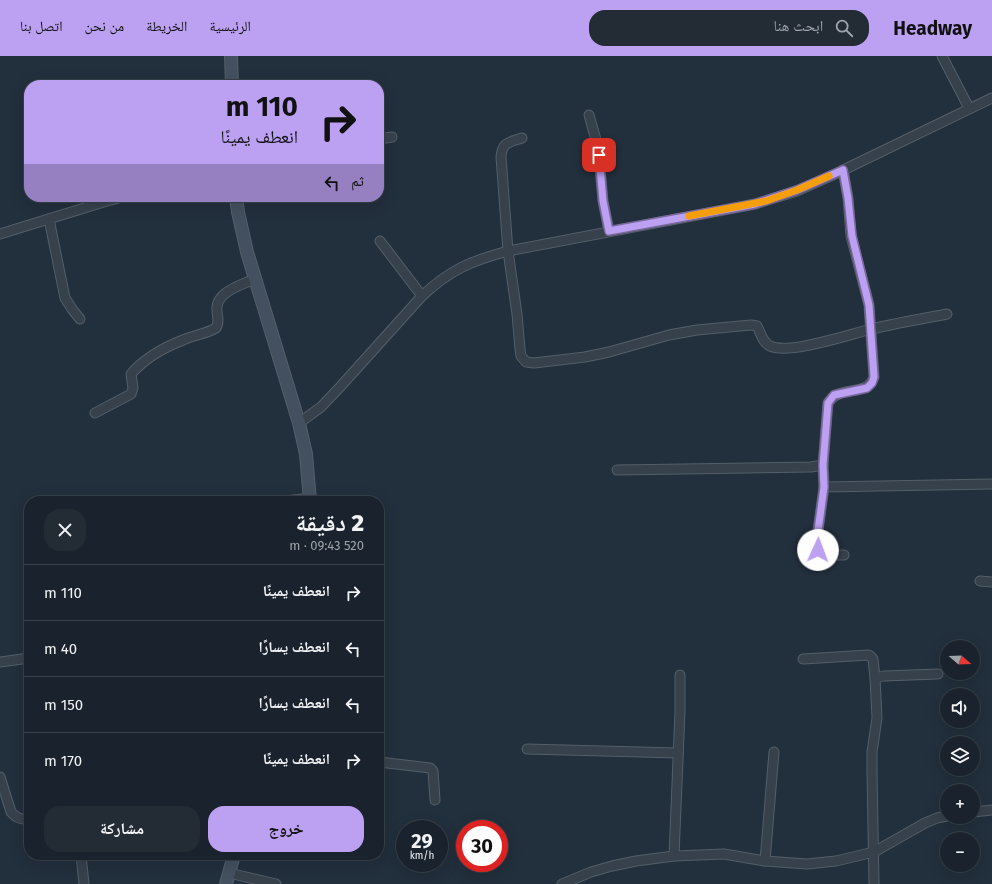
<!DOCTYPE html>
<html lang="ar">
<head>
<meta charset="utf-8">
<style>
	body { margin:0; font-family:"Fira Sans","Noto Naskh Arabic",sans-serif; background:#232b35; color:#f1f3f6; direction:rtl; height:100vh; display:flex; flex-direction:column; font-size:15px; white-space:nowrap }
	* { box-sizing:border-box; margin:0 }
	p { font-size:13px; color:#9fa4aa }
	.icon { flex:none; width:22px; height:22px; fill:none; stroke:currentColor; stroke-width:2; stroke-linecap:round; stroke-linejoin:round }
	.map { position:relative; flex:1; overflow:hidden; direction:ltr }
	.panel { position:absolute; left:24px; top:440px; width:360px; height:364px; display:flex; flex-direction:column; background:#1a232d; border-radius:16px; box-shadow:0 4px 16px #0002,0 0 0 1px #384049; direction:rtl }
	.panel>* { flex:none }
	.banner { position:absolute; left:24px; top:24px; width:360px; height:122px; border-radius:16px; box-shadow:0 4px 16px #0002,0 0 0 1px #384049; direction:rtl; background:#bca0f2; color:#111; overflow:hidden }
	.needle { width:26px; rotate:109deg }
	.buttons { position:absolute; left:940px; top:584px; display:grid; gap:8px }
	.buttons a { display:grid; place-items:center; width:40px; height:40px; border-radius:50%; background:#1a232d; box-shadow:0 4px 16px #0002,0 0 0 1px #384049; font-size:20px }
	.speed { position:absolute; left:396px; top:764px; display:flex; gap:8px; font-size:20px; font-weight:700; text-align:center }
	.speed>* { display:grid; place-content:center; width:52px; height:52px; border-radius:50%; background:#1a232d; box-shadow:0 4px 16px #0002,0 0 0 1px #384049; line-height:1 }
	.speed small { font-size:10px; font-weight:400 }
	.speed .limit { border:6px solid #d22; background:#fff; color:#111 }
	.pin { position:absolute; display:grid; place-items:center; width:34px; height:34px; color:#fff; margin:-17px; border-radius:8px; box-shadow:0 2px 6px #0006 }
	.me { position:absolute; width:44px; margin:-22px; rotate:2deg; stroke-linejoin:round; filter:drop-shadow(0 0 3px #0008) }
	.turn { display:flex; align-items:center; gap:14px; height:84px; padding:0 20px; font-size:18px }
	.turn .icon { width:52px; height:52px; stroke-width:2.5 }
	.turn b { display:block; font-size:28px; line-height:34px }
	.then { display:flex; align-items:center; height:38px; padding:0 20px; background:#0003; gap:8px; font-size:15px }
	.round { display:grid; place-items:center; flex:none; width:42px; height:42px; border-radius:16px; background:#232b35 }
	.summary { display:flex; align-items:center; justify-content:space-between; height:68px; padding:0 20px }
	h1 { font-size:24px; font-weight:800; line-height:30px }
	.button { display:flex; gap:8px; margin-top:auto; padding:8px 20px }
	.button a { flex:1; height:46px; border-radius:16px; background:#bca0f2; color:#111; font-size:16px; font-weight:800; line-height:46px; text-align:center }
	.button a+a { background:#232b35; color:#f1f3f6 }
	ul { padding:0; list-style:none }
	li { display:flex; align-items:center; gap:12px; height:56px; padding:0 20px; border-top:1px solid #384049 }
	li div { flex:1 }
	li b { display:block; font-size:15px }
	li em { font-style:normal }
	header { display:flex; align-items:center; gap:24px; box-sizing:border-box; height:56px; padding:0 20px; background:#bca0f2; color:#111 }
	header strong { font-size:19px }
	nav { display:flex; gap:22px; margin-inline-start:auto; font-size:14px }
	.search { width:280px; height:36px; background:#232b35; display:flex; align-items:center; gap:10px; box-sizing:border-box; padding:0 14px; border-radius:16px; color:#9fa4aa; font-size:15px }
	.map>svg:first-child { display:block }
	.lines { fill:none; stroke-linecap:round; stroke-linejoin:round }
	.street-casing { stroke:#545f6a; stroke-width:11 }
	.secondary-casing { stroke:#545f6a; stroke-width:14 }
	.street { stroke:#36414c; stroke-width:9 }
	.secondary { stroke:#44505f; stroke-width:12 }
	.route-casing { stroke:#7a689d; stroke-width:10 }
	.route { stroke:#bca0f2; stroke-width:7 }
	.slow { stroke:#f59e0b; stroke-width:7 }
</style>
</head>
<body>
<header>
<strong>Headway</strong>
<div class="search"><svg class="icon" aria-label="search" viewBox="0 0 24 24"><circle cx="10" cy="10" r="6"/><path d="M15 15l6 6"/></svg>ابحث هنا</div>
<nav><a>الرئيسية</a><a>الخريطة</a><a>من نحن</a><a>اتصل بنا</a></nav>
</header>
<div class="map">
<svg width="992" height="828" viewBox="0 0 992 828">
	<rect width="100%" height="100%" fill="#222f3c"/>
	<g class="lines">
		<g class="street-casing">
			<g id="street">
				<path d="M 942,0 L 969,52"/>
				<path d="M 589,59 L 598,91 L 603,145 L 609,175"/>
				<path d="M 522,82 C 510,86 502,86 501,101 L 508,195 L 517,258 L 520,293 L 521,300 L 526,306 L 534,307 L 585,301 L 609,296 L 669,279 L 697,274 L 751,269 L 757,270 C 761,277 762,286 770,290 C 789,299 850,278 872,273 C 896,267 922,263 947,258"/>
				<path d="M 379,83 L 392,81"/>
				<path d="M 49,163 L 65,242 L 72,253 L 80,263"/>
				<path d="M 0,178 L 107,145 L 123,141"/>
				<path d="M 380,185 L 422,240"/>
				<path d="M 95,357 L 131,338 L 133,332 L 131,318 C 144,303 165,291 183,284 C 194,279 206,278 216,272 C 220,266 217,261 217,254 C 215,236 242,229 254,223"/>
				<path d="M 299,367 L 321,351 L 340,331 L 422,240 C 451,213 471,205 508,195 L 755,148 L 797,135 L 833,119 L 992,42"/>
				<path d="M 823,409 L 824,431 L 992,428"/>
				<path d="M 617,414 L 811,411 L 823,409 L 828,347 C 839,328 867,342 874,321 L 869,249 L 851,180 L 848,142 L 843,114"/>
				<path d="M 824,431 L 816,489 C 820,501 833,499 844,499"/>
				<path d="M 285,445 L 311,442"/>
				<path d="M 980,525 L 992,526"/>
				<path d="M 803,603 L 869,599 L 873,603 L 875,622"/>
				<path d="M 0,606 L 29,602"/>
				<path d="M 527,693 L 678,697"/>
				<path d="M 379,706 L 430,712 L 433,715 L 435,744"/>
				<path d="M 0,721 L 11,756 C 16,762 21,764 29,763"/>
				<path d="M 973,756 L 992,754"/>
				<path d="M 81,799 L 84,828"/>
				<path d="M 674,800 L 680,655 L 680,619"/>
				<path d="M 765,805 L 774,696"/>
				<path d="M 229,817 L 276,828"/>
				<path d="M 562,828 L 591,816 L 612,810 L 636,805 L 674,800 L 724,798 L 765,805 L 807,808 L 836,805 L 874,796 L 925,767 L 937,762 L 947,760"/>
				<path d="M 874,828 L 872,715 L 872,696 L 877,662 L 875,622 L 884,620 L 938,618"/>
			</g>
		</g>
		<g class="secondary-casing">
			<g id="secondary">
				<path d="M 231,0 L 232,29"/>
				<path d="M 236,141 L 238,156 L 247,196 L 299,367 L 306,398 L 310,445"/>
				<path d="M 226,828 L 234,799"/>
			</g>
		</g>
		<use href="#street" class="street"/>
		<use href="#secondary" class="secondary"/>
	</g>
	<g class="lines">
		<g class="route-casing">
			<path id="route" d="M 599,99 L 603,145 L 609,175 L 755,148 L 797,134 L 843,114 L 848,142 L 852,180 L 869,249 L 874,321 L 872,327 L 867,332 L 834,339 L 828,347 L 823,409 L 824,431 L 817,482 L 818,494"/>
		</g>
		<use href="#route" class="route"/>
		<path class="slow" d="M 689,160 L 766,145 L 797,134 L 829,120"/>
	</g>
</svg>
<div class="buttons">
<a><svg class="needle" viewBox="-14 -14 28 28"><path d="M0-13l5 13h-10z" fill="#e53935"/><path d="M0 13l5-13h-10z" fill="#9fa4aa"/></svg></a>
<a><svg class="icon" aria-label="sound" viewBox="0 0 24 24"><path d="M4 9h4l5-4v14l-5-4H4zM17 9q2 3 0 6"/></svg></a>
<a><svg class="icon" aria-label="layers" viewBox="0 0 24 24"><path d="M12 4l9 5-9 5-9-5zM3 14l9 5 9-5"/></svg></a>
<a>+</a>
<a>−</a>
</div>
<div class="speed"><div>29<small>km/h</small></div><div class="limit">30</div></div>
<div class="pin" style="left:599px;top:99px;background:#d93025"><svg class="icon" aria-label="arrive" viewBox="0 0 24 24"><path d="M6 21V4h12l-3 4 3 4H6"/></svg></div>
<svg class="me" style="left:818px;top:494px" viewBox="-20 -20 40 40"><circle r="19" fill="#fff"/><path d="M0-13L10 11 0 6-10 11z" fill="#bca0f2"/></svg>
<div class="banner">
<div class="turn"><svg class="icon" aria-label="right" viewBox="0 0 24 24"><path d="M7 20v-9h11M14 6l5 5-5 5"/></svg><div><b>110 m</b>انعطف يمينًا</div></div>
<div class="then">ثم<svg class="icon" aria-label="left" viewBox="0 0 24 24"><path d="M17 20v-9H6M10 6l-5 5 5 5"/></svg></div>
</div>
<section class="panel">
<div class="summary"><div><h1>2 دقيقة</h1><p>520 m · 09:43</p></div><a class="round"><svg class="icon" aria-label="close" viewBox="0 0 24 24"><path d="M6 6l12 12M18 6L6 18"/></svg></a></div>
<ul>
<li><svg class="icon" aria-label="right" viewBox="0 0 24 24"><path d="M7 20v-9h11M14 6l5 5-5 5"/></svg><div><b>انعطف يمينًا</b></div><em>110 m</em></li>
<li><svg class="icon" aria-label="left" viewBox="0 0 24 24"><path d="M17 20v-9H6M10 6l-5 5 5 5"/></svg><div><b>انعطف يسارًا</b></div><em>40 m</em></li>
<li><svg class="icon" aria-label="left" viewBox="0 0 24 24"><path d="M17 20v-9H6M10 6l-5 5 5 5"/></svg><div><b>انعطف يسارًا</b></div><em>150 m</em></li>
<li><svg class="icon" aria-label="right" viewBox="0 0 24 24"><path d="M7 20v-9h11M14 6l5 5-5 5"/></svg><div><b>انعطف يمينًا</b></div><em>170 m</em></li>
</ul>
<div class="button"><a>خروج</a><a>مشاركة</a></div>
</section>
</div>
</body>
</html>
